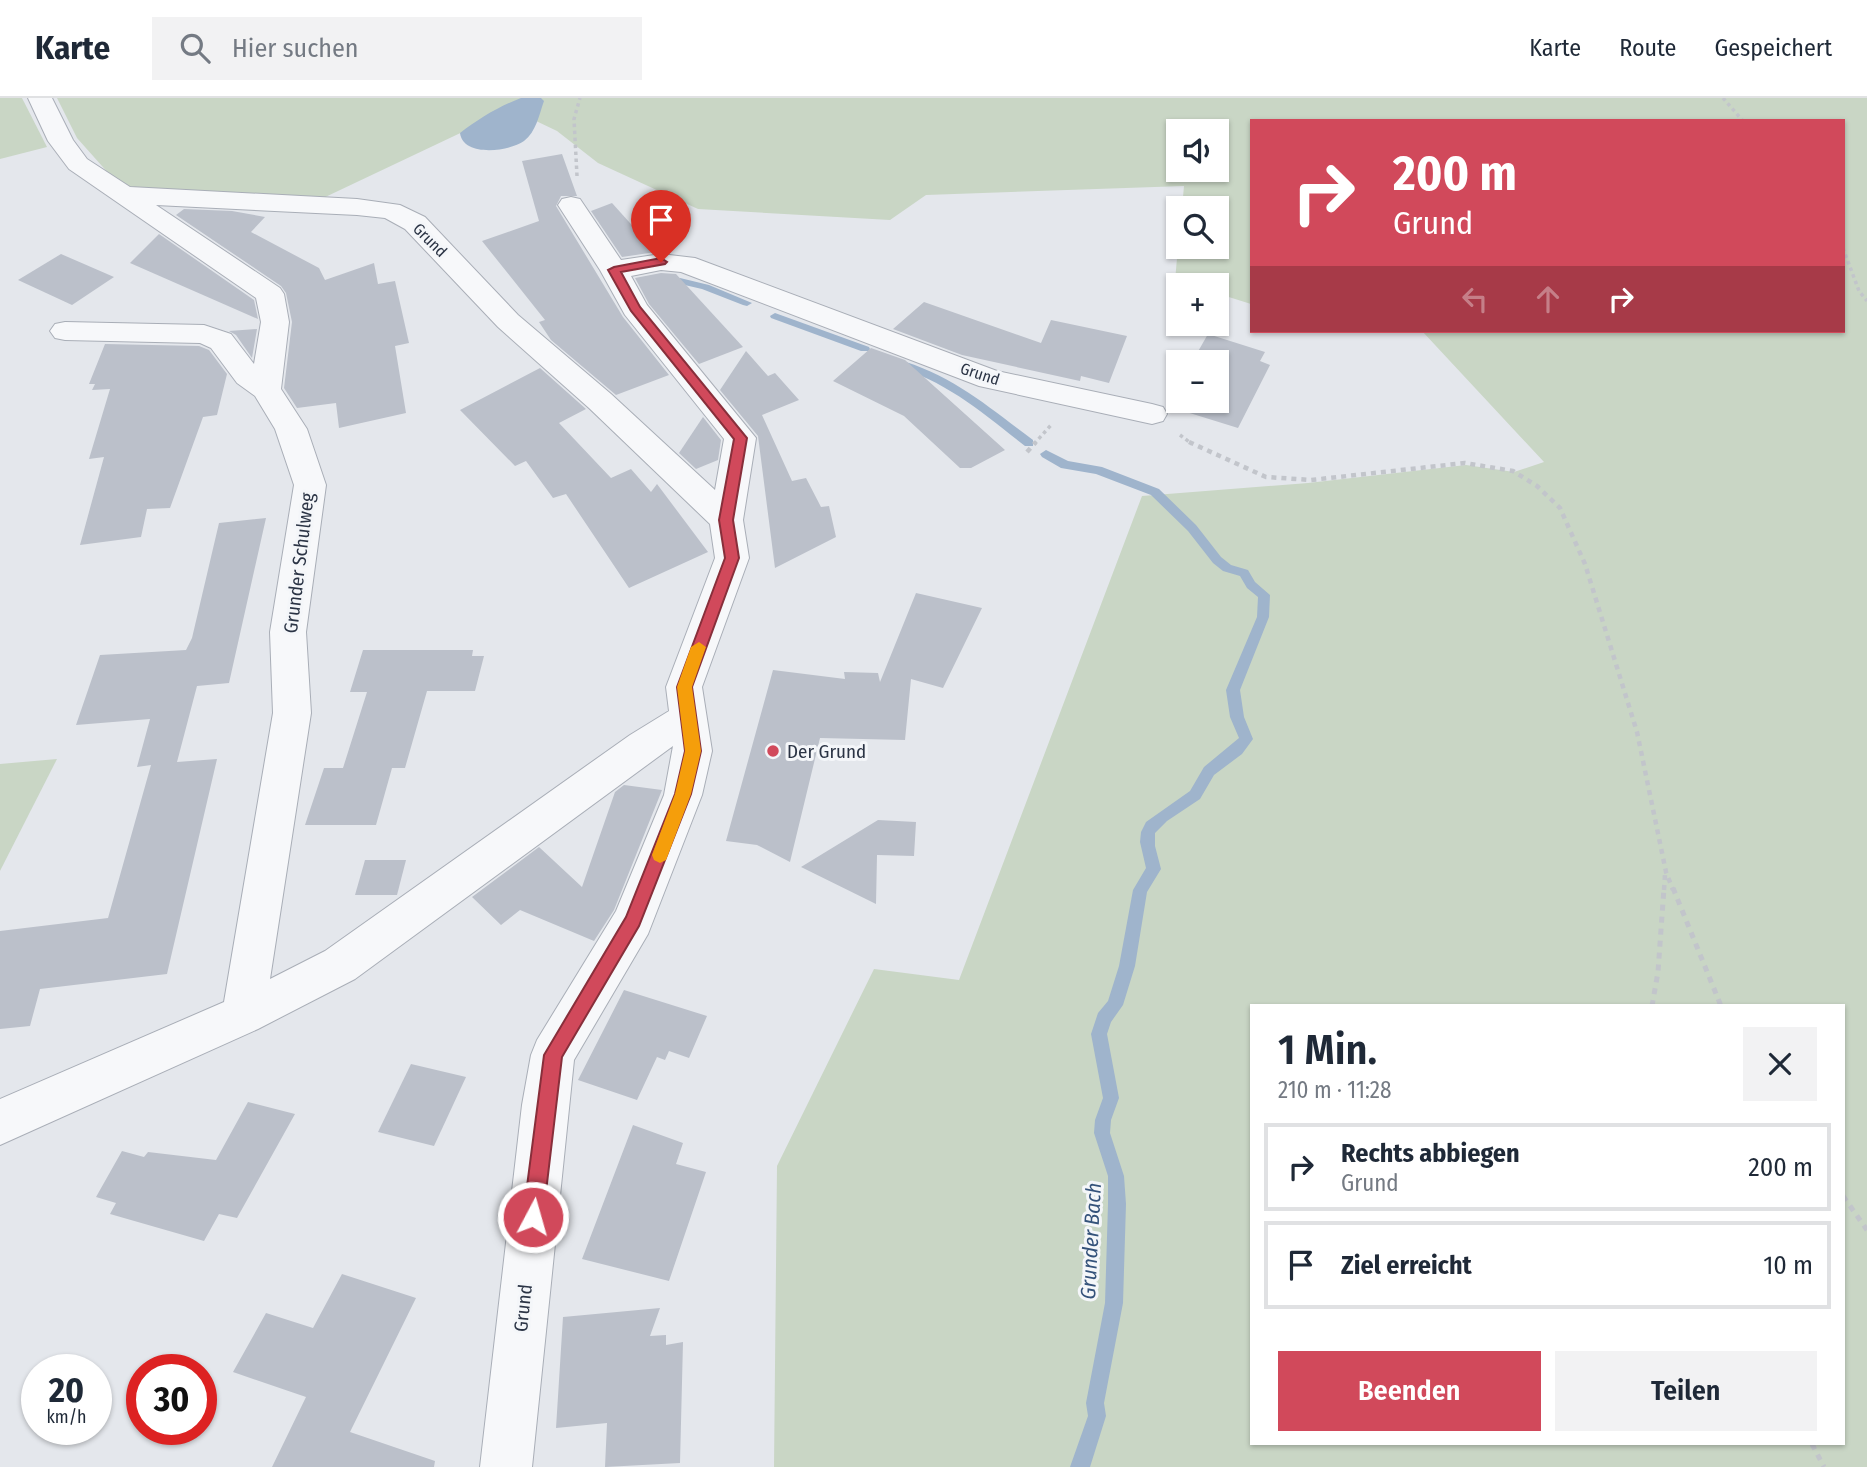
<!DOCTYPE html>
<html lang="de">
<head>
<meta charset="utf-8">
<style>
	body { margin:0; font-family:"Fira Sans Condensed",sans-serif; background:#f2f2f3; color:#1f2937; height:100vh; display:flex; flex-direction:column; font-size:26px; white-space:nowrap }
	* { box-sizing:border-box; margin:0 }
	p { font-size:23px; color:#747a83 }
	.icon { flex:none; width:38px; height:38px; fill:none; stroke:currentColor; stroke-width:2; stroke-linecap:round; stroke-linejoin:round }
	.map { position:relative; flex:1; overflow:hidden }
	.panel { position:absolute; left:1250px; top:906px; width:595px; height:441px; display:flex; flex-direction:column; background:#fff; border-radius:0px; box-shadow:0 2px 5px #0004 }
	.panel>* { flex:none }
	.guide { position:absolute; left:1250px; top:21px; width:595px; height:214px; border-radius:0px; box-shadow:0 2px 5px #0004; background:#d1495b; color:#fff; overflow:hidden }
	.buttons { position:absolute; left:1166px; top:21px; display:grid; gap:14px }
	.buttons a { display:grid; place-items:center; width:63px; height:63px; border-radius:0px; background:#fff; box-shadow:0 2px 5px #0004; font-size:35px }
	.speed { position:absolute; left:21px; top:1256px; display:flex; gap:14px; font-size:35px; font-weight:700; text-align:center }
	.speed>* { display:grid; place-content:center; width:91px; height:91px; border-radius:50%; background:#fff; box-shadow:0 2px 5px #0004; line-height:1 }
	.speed small { font-size:18px; font-weight:400 }
	.speed .limit { border:10px solid #d22; background:#fff; color:#111 }
	.pin { position:absolute; display:grid; place-items:center; width:60px; height:60px; color:#fff; margin:-72px -30px; border-radius:50% 50% 50% 0; rotate:-45deg; box-shadow:0 0 7px #0007 }
	.pin .icon { rotate:45deg }
	.me { position:absolute; width:77px; margin:-38px; rotate:6deg; stroke-linejoin:round; filter:drop-shadow(0 0 5px #0008) }
	.turn { display:flex; align-items:center; gap:24px; height:147px; padding:0 28px; font-size:32px }
	.turn .icon { width:91px; height:91px; stroke-width:2.5 }
	.turn b { display:block; font-size:49px; line-height:60px }
	.lanes { display:flex; align-items:center; height:66px; padding:0 28px; background:#0003; justify-content:center; gap:35px; direction:ltr }
	.lanes .off { opacity:.35 }
	.round { display:grid; place-items:center; flex:none; width:74px; height:74px; border-radius:0px; background:#f2f2f3 }
	.headline { display:flex; align-items:center; justify-content:space-between; height:119px; padding:0 28px }
	h1 { font-size:42px; font-weight:600; line-height:52px }
	.action { display:flex; gap:14px; margin-top:auto; padding:14px 28px }
	.action a { flex:1; height:80px; border-radius:0px; background:#d1495b; color:#fff; font-size:28px; font-weight:600; line-height:80px; text-align:center }
	.action a+a { background:#f2f2f3; color:#1f2937 }
	ul { padding:0; list-style:none }
	li { display:flex; align-items:center; gap:21px; height:88px; margin:0 14px 10px; padding:0 14px; border:4px solid #e0e1e3; border-radius:0px }
	li div { flex:1 }
	li b { display:block; font-size:26px }
	li em { font-style:normal }
	header { display:flex; align-items:center; gap:42px; box-sizing:border-box; height:98px; padding:0 35px; background:#fff; border-bottom:2px solid #e0e1e3 }
	header strong { font-size:33px }
	nav { display:flex; gap:38px; margin-inline-start:auto; font-size:24px }
	.search { width:490px; height:63px; background:#f2f2f3; display:flex; align-items:center; gap:18px; box-sizing:border-box; padding:0 24px; border-radius:0px; color:#747a83; font-size:26px }
	.map>svg:first-child { display:block }
	.green { fill:#c9d6c5; fill-rule:evenodd }
	.water { fill:#9fb4cc }
	.lines { fill:none; stroke-linecap:round; stroke-linejoin:round }
	.stream { fill:#9fb4cc; fill-rule:evenodd }
	.building { fill:#bbc0ca }
	.minor-casing { stroke:#a9aeb7; stroke-width:2 }
	.path-far2 { stroke:#c2c5cb; stroke-width:3.5; stroke-dasharray:3.5 3.5; stroke-linecap:butt }
	.path-far1 { stroke:#c2c5cb; stroke-width:4.5; stroke-dasharray:5 5; stroke-linecap:butt }
	.path { stroke:#c2c5cb; stroke-width:5; stroke-dasharray:6 6; stroke-linecap:butt }
	.minor { fill:#f7f8fa; fill-rule:evenodd }
	.route { fill:#d1495b; stroke:#882f3b; stroke-width:2 }
	.slow { fill:#f59e0b }
	.poi-dot { fill:#d1495b; stroke:#f4f6f9; stroke-width:2.5 }
	.labels { text-anchor:middle; dominant-baseline:central; stroke-width:6; stroke-linejoin:round; paint-order:stroke }
	.far-street-label { font-size:16px; fill:#2b3445; stroke:#f4f6f9 }
	.street-label { font-size:19px; fill:#2b3445; stroke:#f4f6f9 }
	.poi-label { font-size:19px; fill:#2b3445; stroke:#f4f6f9; text-anchor:start }
	.water-label { font-size:21px; font-style:italic; fill:#34527a; stroke:#f4f6f9 }
</style>
</head>
<body>
<header>
<strong>Karte</strong>
<div class="search"><svg class="icon" aria-label="search" viewBox="0 0 24 24"><circle cx="10" cy="10" r="6"/><path d="M15 15l6 6"/></svg>Hier suchen</div>
<nav><a>Karte</a><a>Route</a><a>Gespeichert</a></nav>
</header>
<div class="map">
<svg width="1867" height="1369" viewBox="0 0 1867 1369">
	<rect width="100%" height="100%" fill="#e4e7ec"/>
	<g class="green">
		<path d="M 0,0 L 22,0 L 47,49 L 0,61 Z"/>
		<path d="M 57,0 L 1867,0 L 1867,1369 L 774,1369 L 777,1068 L 874,871 L 959,882 L 1142,398 L 1308,385 L 1466,367 L 1514,374 L 1544,364 L 1422,233 L 1843,233 L 1843,23 L 1251,23 L 1251,206 L 1216,195 L 1216,187 L 1190,187 L 1175,183 L 1178,149 L 1216,149 L 1216,110 L 1182,110 L 1184,88 L 926,97 L 890,122 L 698,111 L 598,65 L 557,33 L 511,11 L 319,102 L 139,94 L 110,77 L 77,40 ZM 1178,33 L 1216,33 L 1216,72 L 1178,72 ZM 1251,908 L 1843,908 L 1843,1346 L 1251,1346 Z"/>
		<path d="M 57,661 L 0,773 L 0,666 Z"/>
	</g>
	<path class="water" d="M 521,0 L 541,0 L 544,3 C 539,17 536,34 524,43 C 508,54 463,59 460,35 C 480,20 498,9 521,0 Z"/>
	<g class="lines">
		<g class="stream">
			<path d="M 680,180 L 709,187 L 752,205 L 747,208 L 743,207 L 702,191 L 676,185 L 675,183 Z"/>
			<path d="M 775,215 L 869,249 L 870,251 L 869,253 L 861,253 L 771,220 L 770,218 Z"/>
			<path d="M 896,261 C 953,277 987,308 1033,342 L 1033,348 L 1025,348 C 980,313 948,284 892,267 L 892,263 Z"/>
			<path d="M 1046,352 L 1068,363 L 1102,369 L 1159,391 L 1196,427 L 1221,459 L 1231,467 L 1248,472 L 1255,484 L 1270,497 L 1269,519 L 1240,592 L 1244,619 L 1253,641 L 1242,656 L 1214,677 L 1200,701 L 1167,723 L 1155,735 L 1155,748 L 1161,771 L 1147,794 L 1135,868 L 1123,907 L 1111,924 L 1107,936 L 1119,1000 L 1111,1022 L 1110,1035 L 1124,1078 L 1126,1106 L 1123,1205 L 1104,1305 L 1106,1318 L 1090,1369 L 1070,1369 L 1088,1318 L 1086,1305 L 1105,1205 L 1108,1106 L 1108,1078 L 1094,1035 L 1095,1022 L 1103,1000 L 1091,936 L 1098,915 L 1108,903 L 1119,868 L 1133,792 L 1146,770 L 1140,744 L 1141,734 L 1146,724 L 1190,693 L 1204,669 L 1239,640 L 1230,619 L 1226,592 L 1257,519 L 1258,499 L 1247,490 L 1240,478 L 1223,473 L 1213,465 L 1188,433 L 1151,397 L 1096,376 L 1061,370 L 1042,359 L 1040,356 Z"/>
		</g>
	</g>
	<g class="building">
		<path d="M 562,56 L 577,98 L 561,98 L 556,108 L 623,219 L 669,277 L 616,297 L 551,242 L 539,224 L 545,222 L 482,143 L 539,123 L 522,63 Z"/>
		<path d="M 612,105 L 656,154 L 622,159 L 591,113 Z"/>
		<path d="M 184,111 L 232,113 L 265,119 L 251,134 L 319,170 L 325,182 L 374,165 L 378,186 L 395,183 L 409,245 L 395,248 L 406,315 L 339,330 L 336,305 L 297,310 L 284,290 L 292,224 L 286,195 L 281,188 L 176,117 Z"/>
		<path d="M 159,136 L 254,202 L 258,221 L 130,165 Z"/>
		<path d="M 61,156 L 114,179 L 72,207 L 18,182 Z"/>
		<path d="M 661,175 L 676,176 L 743,249 L 699,266 L 649,206 L 635,180 Z"/>
		<path d="M 924,204 L 1041,245 L 1051,222 L 1127,238 L 1109,285 L 1081,278 L 1080,283 L 962,257 L 893,231 Z"/>
		<path d="M 257,231 L 252,260 L 236,237 L 229,233 Z"/>
		<path d="M 1208,236 L 1265,254 L 1260,263 L 1270,267 L 1238,330 L 1167,308 L 1178,289 L 1178,303 L 1216,303 L 1216,264 L 1192,264 Z"/>
		<path d="M 105,246 L 199,248 L 209,252 L 227,276 L 217,317 L 203,319 L 170,410 L 147,411 L 141,439 L 80,447 L 104,359 L 89,361 L 110,291 L 92,292 L 95,286 L 89,286 Z"/>
		<path d="M 871,250 L 905,262 L 1005,352 L 971,370 L 960,370 L 904,318 L 833,283 Z"/>
		<path d="M 746,253 L 768,278 L 775,275 L 799,302 L 762,317 L 792,383 L 806,380 L 821,409 L 829,408 L 836,439 L 775,470 L 758,338 L 720,292 Z"/>
		<path d="M 540,270 L 586,311 L 559,325 L 611,380 L 631,371 L 651,394 L 657,386 L 708,454 L 629,490 L 566,396 L 553,400 L 526,363 L 515,368 L 460,312 Z"/>
		<path d="M 703,319 L 721,342 L 718,362 L 696,371 L 679,355 Z"/>
		<path d="M 266,420 L 229,585 L 197,588 L 177,664 L 217,661 L 167,876 L 40,891 L 30,928 L 0,931 L 0,833 L 108,820 L 151,667 L 137,669 L 150,621 L 76,627 L 100,557 L 186,552 L 192,540 L 219,425 Z"/>
		<path d="M 916,495 L 982,510 L 943,590 L 911,581 L 905,642 L 820,640 L 790,764 L 757,747 L 726,743 L 773,572 L 845,581 L 844,574 L 878,575 L 880,584 Z"/>
		<path d="M 363,552 L 473,552 L 472,558 L 484,558 L 475,593 L 427,593 L 405,670 L 392,670 L 376,727 L 305,727 L 324,670 L 343,670 L 367,594 L 350,594 Z"/>
		<path d="M 624,687 L 662,692 L 614,812 L 594,843 L 520,812 L 501,827 L 472,799 L 539,749 L 582,789 L 615,694 Z"/>
		<path d="M 878,722 L 916,724 L 914,758 L 877,757 L 876,806 L 801,769 Z"/>
		<path d="M 365,762 L 406,762 L 397,797 L 355,797 Z"/>
		<path d="M 624,892 L 707,918 L 689,960 L 669,953 L 665,962 L 657,959 L 637,1002 L 578,982 Z"/>
		<path d="M 411,966 L 466,979 L 434,1048 L 378,1034 Z"/>
		<path d="M 248,1004 L 295,1016 L 237,1120 L 219,1116 L 204,1143 L 110,1116 L 116,1105 L 96,1099 L 122,1053 L 144,1059 L 148,1054 L 216,1062 Z"/>
		<path d="M 633,1027 L 683,1045 L 676,1066 L 706,1074 L 669,1183 L 582,1161 Z"/>
		<path d="M 342,1176 L 416,1200 L 350,1334 L 435,1363 L 434,1369 L 272,1369 L 306,1299 L 233,1274 L 266,1215 L 313,1230 Z"/>
		<path d="M 660,1210 L 650,1238 L 666,1237 L 666,1247 L 683,1244 L 680,1365 L 605,1369 L 607,1325 L 556,1330 L 563,1219 Z"/>
	</g>
	<g class="lines">
		<g class="minor-casing">
			<path id="minor" d="M 28,0 L 52,0 L 73,42 L 87,61 L 130,89 L 357,101 L 400,107 L 425,119 L 518,217 L 611,296 L 715,392 L 724,341 L 625,217 L 600,172 L 558,107 L 562,101 L 571,99 L 580,101 L 621,162 L 661,156 L 695,160 L 997,273 L 1152,306 L 1163,309 L 1167,316 L 1163,323 L 1152,326 L 979,288 L 681,174 L 661,172 L 631,178 L 647,207 L 756,340 L 743,422 L 749,460 L 702,589 L 712,653 L 702,697 L 648,836 L 574,962 L 532,1369 L 480,1369 L 522,1007 L 531,957 L 537,942 L 616,813 L 664,697 L 673,648 L 355,881 L 258,931 L 0,1047 L 0,1001 L 224,904 L 273,615 L 270,534 L 294,387 L 275,331 L 255,298 L 237,285 L 211,250 L 200,245 L 65,242 L 55,240 L 50,233 L 55,226 L 65,224 L 204,227 L 231,236 L 254,266 L 261,224 L 256,200 L 69,71 L 48,43 ZM 156,107 L 357,117 L 385,120 L 405,131 L 498,229 L 589,310 L 710,426 L 715,460 L 666,589 L 669,613 L 630,637 L 325,853 L 270,881 L 311,615 L 306,534 L 326,387 L 307,331 L 281,291 L 289,224 L 284,196 L 280,190 Z"/>
		</g>
		<g class="path-far2">
			<path d="M 1723,0 L 1743,23"/>
			<path d="M 577,78 L 574,21 L 580,0"/>
			<path d="M 1843,150 L 1859,193 L 1867,203"/>
			<path d="M 1180,337 L 1192,346"/>
			<path d="M 1034,346 L 1052,326"/>
		</g>
		<g class="path-far1">
			<path d="M 1189,344 L 1266,379 L 1311,382 L 1465,365 L 1513,373 L 1537,388 L 1560,410 L 1585,466 L 1637,634 L 1666,774 L 1673,792"/>
			<path d="M 1027,354 L 1036,344"/>
			<path d="M 1664,792 L 1665,777"/>
		</g>
		<g class="path">
			<path d="M 1673,790 L 1721,908"/>
			<path d="M 1652,908 L 1658,874 L 1664,790"/>
			<path d="M 1843,1098 L 1867,1132"/>
			<path d="M 1812,1346 L 1824,1369"/>
		</g>
		<use href="#minor" class="minor"/>
	</g>
	<path class="route" d="M 661,160 L 667,164 L 665,166 L 621,174 L 640,209 L 747,340 L 733,422 L 739,460 L 692,589 L 701,653 L 691,696 L 639,828 L 562,959 L 543,1119 L 540,1126 L 533,1128 L 526,1126 L 523,1119 L 544,957 L 626,819 L 675,696 L 685,653 L 677,589 L 725,460 L 719,422 L 734,341 L 631,213 L 608,172 L 614,169 Z"/>
	<path class="slow" d="M 699,544 L 706,549 L 692,589 L 701,653 L 691,696 L 668,757 L 666,762 L 660,765 L 654,762 L 652,757 L 675,696 L 685,653 L 677,589 L 691,549 Z"/>
	<circle class="poi-dot" cx="773" cy="653" r="7"/>
	<g class="labels">
		<g class="far-street-label">
			<text transform="translate(430 142) rotate(45)">Grund</text>
			<text transform="translate(980 276) rotate(18)">Grund</text>
		</g>
		<g class="street-label">
			<text transform="translate(299 465) rotate(-83)">Grunder Schulweg</text>
			<text transform="translate(523 1210) rotate(-84)">Grund</text>
		</g>
		<g class="poi-label">
			<text x="787" y="653">Der Grund</text>
		</g>
		<g class="water-label">
			<text transform="translate(1091 1143) rotate(-87)">Grunder Bach</text>
		</g>
	</g>
</svg>
<div class="buttons">
<a><svg class="icon" aria-label="sound" viewBox="0 0 24 24"><path d="M4 9h4l5-4v14l-5-4H4zM17 9q2 3 0 6"/></svg></a>
<a><svg class="icon" aria-label="search" viewBox="0 0 24 24"><circle cx="10" cy="10" r="6"/><path d="M15 15l6 6"/></svg></a>
<a>+</a>
<a>−</a>
</div>
<div class="speed"><div>20<small>km/h</small></div><div class="limit">30</div></div>
<div class="pin" style="left:661px;top:164px;background:#d93025"><svg class="icon" aria-label="arrive" viewBox="0 0 24 24"><path d="M6 21V4h12l-3 4 3 4H6"/></svg></div>
<svg class="me" style="left:533px;top:1119px" viewBox="-20 -20 40 40"><circle r="17" fill="#d1495b" stroke="#fff" stroke-width="3"/><path d="M0-11L8 9 0 5-8 9z" fill="#fff"/></svg>
<div class="guide">
<div class="turn"><svg class="icon" aria-label="right" viewBox="0 0 24 24"><path d="M7 20v-9h11M14 6l5 5-5 5"/></svg><div><b>200 m</b>Grund</div></div>
<div class="lanes"><svg class="icon off" aria-label="left" viewBox="0 0 24 24"><path d="M17 20v-9H6M10 6l-5 5 5 5"/></svg><svg class="icon off" aria-label="ahead" viewBox="0 0 24 24"><path d="M12 20V5M6 11l6-6 6 6"/></svg><svg class="icon" aria-label="right" viewBox="0 0 24 24"><path d="M7 20v-9h11M14 6l5 5-5 5"/></svg></div>
</div>
<section class="panel">
<div class="headline"><div><h1>1 Min.</h1><p>210 m · 11:28</p></div><a class="round"><svg class="icon" aria-label="close" viewBox="0 0 24 24"><path d="M6 6l12 12M18 6L6 18"/></svg></a></div>
<ul>
<li><svg class="icon" aria-label="right" viewBox="0 0 24 24"><path d="M7 20v-9h11M14 6l5 5-5 5"/></svg><div><b>Rechts abbiegen</b><p>Grund</p></div><em>200 m</em></li>
<li><svg class="icon" aria-label="arrive" viewBox="0 0 24 24"><path d="M6 21V4h12l-3 4 3 4H6"/></svg><div><b>Ziel erreicht</b></div><em>10 m</em></li>
</ul>
<div class="action"><a>Beenden</a><a>Teilen</a></div>
</section>
</div>
</body>
</html>
